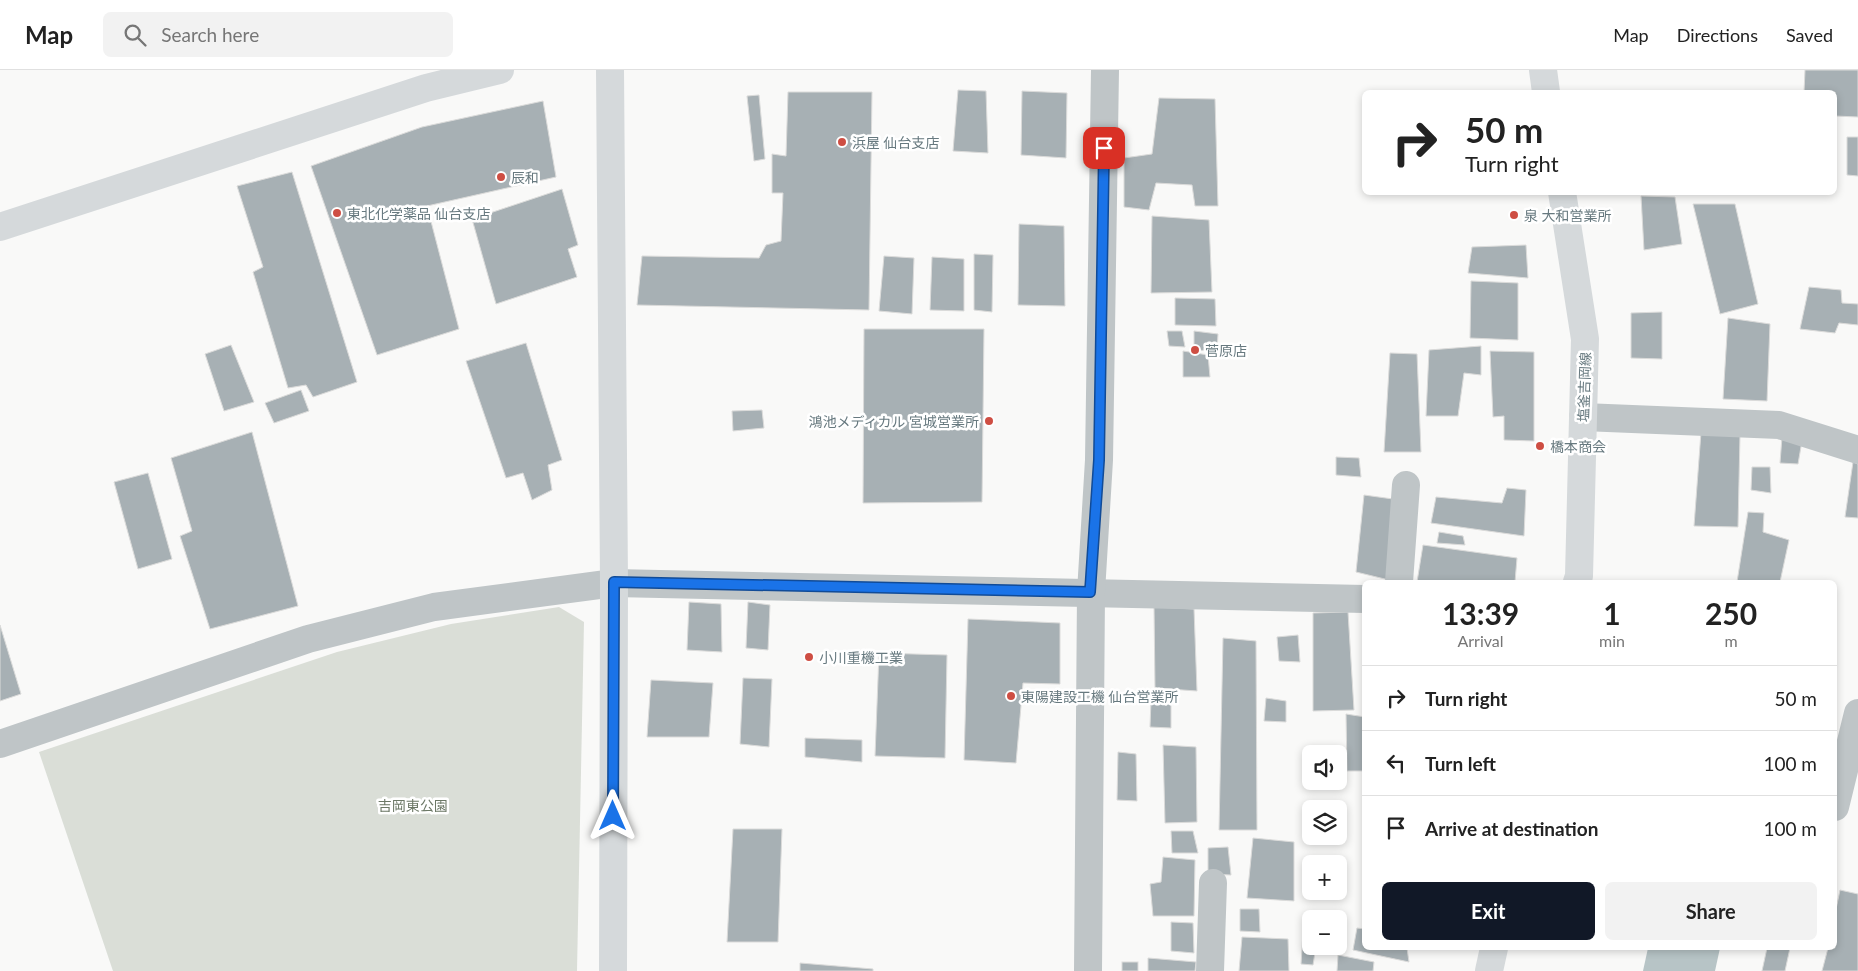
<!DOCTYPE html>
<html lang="en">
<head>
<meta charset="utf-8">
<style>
	body { margin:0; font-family:Lato,"Noto Sans JP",sans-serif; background:#f2f2f2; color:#222; height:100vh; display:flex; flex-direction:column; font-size:19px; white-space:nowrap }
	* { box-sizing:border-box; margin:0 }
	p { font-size:16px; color:#767676 }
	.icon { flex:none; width:28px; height:28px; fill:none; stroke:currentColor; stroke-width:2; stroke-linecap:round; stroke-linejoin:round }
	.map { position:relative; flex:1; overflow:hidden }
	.sheet { position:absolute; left:1362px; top:510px; width:475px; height:370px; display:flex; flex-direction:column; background:#fff; border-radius:8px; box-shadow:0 2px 8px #0003 }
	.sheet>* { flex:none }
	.banner { position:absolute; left:1362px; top:20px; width:475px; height:105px; border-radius:8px; box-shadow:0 2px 8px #0003; background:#fff; color:#222; overflow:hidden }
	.tools { position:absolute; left:1302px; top:675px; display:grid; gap:10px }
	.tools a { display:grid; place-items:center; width:45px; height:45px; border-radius:8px; background:#fff; box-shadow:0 2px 8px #0003; font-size:25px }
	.pin { position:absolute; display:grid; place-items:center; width:42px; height:42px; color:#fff; margin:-21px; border-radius:10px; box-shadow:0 2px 8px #0006 }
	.me { position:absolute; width:55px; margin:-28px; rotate:0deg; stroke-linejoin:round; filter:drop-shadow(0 0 4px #0008) }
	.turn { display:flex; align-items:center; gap:18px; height:105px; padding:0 20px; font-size:22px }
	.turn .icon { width:65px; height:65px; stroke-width:2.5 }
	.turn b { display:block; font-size:35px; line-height:42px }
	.eta { display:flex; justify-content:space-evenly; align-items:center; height:85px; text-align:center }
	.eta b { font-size:30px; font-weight:700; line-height:35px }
	.cta { display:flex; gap:10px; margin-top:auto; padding:10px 20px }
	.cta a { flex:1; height:58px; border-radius:8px; background:#111827; color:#fff; font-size:20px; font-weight:700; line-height:58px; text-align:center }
	.cta a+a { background:#f2f2f2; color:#222 }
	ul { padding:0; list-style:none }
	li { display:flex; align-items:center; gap:15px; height:65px; padding:0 20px; border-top:1px solid #e0e0e0 }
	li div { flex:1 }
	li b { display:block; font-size:19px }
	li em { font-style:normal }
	header { display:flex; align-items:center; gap:30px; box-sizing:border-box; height:70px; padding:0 25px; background:#fff; border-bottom:1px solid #e0e0e0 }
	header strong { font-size:24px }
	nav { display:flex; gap:28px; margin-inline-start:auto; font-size:18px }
	.search { width:350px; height:45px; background:#f2f2f2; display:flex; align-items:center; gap:12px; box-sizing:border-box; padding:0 18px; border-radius:8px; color:#767676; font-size:19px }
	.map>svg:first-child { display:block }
	.green { fill:#daded7 }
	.water { fill:#b7c4c6 }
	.building { fill:#a7b0b4; stroke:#dbdbda }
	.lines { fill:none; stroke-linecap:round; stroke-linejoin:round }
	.street { stroke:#bfc5c7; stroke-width:28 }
	.secondary { stroke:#d5d9db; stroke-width:28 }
	.primary { stroke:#d5d9db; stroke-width:28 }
	.route-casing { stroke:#114b97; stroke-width:12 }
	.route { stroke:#1a73e8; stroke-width:9 }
	.poi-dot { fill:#ce4e43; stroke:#fff; stroke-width:2 }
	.labels { text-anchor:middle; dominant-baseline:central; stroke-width:5; stroke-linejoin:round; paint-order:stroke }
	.poi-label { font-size:14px; fill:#67797f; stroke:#fff; text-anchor:start }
	.street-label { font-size:14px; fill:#67797f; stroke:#fff }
	.park-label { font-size:14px; fill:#6c7866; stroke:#fff }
</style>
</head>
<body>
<header>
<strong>Map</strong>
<div class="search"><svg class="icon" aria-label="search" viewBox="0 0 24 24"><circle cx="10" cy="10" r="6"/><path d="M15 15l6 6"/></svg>Search here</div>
<nav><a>Map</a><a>Directions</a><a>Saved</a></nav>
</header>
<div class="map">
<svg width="1858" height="901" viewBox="0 0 1858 901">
	<rect width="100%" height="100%" fill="#f9f9f8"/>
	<path class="green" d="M 559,537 L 584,552 L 577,901 L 113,901 L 39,682 L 337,582 L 451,554 Z"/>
	<path class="water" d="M 1648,878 L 1720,878 L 1715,901 L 1643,901 Z"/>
	<g class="building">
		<path d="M 1805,0 L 1858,0 L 1858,47 L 1835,46 L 1835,22 L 1804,22 Z"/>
		<path d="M 958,20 L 986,21 L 988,83 L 953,81 Z"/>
		<path d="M 1022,21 L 1067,23 L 1066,88 L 1021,85 Z"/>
		<path d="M 788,22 L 872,22 L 869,240 L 637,235 L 642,186 L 759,188 L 766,175 L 781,171 L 783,123 L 772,123 L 772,84 L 786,86 Z"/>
		<path d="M 759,25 L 765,89 L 754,91 L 747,26 Z"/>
		<path d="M 1159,28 L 1215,29 L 1218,136 L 1195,136 L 1192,115 L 1156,113 L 1149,140 L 1124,137 L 1124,88 L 1152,84 Z"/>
		<path d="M 543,31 L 556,107 L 427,136 L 459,259 L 377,285 L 311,96 L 422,57 Z"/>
		<path d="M 1847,67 L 1858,67 L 1858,106 L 1847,105 Z"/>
		<path d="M 292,102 L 357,312 L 313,327 L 306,315 L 288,318 L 253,202 L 263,197 L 237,116 Z"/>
		<path d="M 562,119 L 578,175 L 568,179 L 577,207 L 496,234 L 472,149 Z"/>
		<path d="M 1641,126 L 1675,127 L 1682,174 L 1644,180 Z"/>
		<path d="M 1693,134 L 1735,134 L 1758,234 L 1720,244 Z"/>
		<path d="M 1152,146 L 1209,150 L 1212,222 L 1151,223 Z"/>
		<path d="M 1019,154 L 1064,156 L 1065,236 L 1018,235 Z"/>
		<path d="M 1526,175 L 1528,208 L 1468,203 L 1472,177 Z"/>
		<path d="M 974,184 L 993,185 L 992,242 L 974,240 Z"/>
		<path d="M 884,186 L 914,188 L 912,244 L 879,241 Z"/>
		<path d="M 932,187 L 964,189 L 964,241 L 930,240 Z"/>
		<path d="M 1471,211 L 1518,213 L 1518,270 L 1470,268 Z"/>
		<path d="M 1809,217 L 1841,220 L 1842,233 L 1858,234 L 1858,255 L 1839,253 L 1835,263 L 1800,259 Z"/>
		<path d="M 1175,228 L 1215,229 L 1216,256 L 1175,255 Z"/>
		<path d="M 1662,242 L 1662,289 L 1631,288 L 1631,243 Z"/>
		<path d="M 1728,248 L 1770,254 L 1767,331 L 1723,329 Z"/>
		<path d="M 864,259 L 984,259 L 982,432 L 863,433 Z"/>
		<path d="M 1167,261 L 1182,261 L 1185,277 L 1169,276 Z"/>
		<path d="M 1194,261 L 1218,264 L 1217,281 L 1194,280 Z"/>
		<path d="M 526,273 L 562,390 L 548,395 L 552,420 L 532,430 L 523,403 L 506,408 L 466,291 Z"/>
		<path d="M 231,275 L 254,332 L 224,341 L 205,284 Z"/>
		<path d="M 1481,276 L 1481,305 L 1464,303 L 1458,346 L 1426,346 L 1429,280 Z"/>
		<path d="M 1183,281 L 1208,285 L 1210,307 L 1183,307 Z"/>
		<path d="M 1490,281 L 1534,282 L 1534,371 L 1504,370 L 1504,346 L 1493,347 Z"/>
		<path d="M 1390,283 L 1417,284 L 1421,382 L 1384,382 Z"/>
		<path d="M 301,320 L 309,341 L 274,353 L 265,333 Z"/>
		<path d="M 762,340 L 764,358 L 733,361 L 732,341 Z"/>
		<path d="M 252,362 L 298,536 L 210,559 L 180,466 L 192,461 L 171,388 Z"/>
		<path d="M 1701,362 L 1740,365 L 1738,457 L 1694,456 Z"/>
		<path d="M 1782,367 L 1802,371 L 1798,394 L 1780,393 Z"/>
		<path d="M 1336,387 L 1359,388 L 1361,407 L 1336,405 Z"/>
		<path d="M 1853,392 L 1858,394 L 1858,448 L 1845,447 Z"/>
		<path d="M 1752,397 L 1770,397 L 1771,423 L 1751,420 Z"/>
		<path d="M 148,403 L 172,489 L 138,499 L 114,412 Z"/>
		<path d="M 1507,418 L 1526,420 L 1524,466 L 1431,453 L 1436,427 L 1502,433 Z"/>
		<path d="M 1364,425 L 1393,429 L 1389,510 L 1356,502 Z"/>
		<path d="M 1748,442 L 1764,443 L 1763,462 L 1789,470 L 1780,512 L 1737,512 Z"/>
		<path d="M 1439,462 L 1463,466 L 1465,475 L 1437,473 Z"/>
		<path d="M 1423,475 L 1517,488 L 1515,512 L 1417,512 Z"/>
		<path d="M 689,532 L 721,534 L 722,582 L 687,580 Z"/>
		<path d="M 748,532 L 770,535 L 768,580 L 746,578 Z"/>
		<path d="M 1154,537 L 1194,539 L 1197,621 L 1155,618 Z"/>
		<path d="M 1348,542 L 1354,640 L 1313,641 L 1313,543 Z"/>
		<path d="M 968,549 L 1060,553 L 1060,614 L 1023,613 L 1016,693 L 964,690 Z"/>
		<path d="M 0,555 L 21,624 L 0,631 Z"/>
		<path d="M 1298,565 L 1300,592 L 1279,591 L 1277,567 Z"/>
		<path d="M 1223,568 L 1256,571 L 1257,760 L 1219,760 Z"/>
		<path d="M 879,583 L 947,585 L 945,688 L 875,686 Z"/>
		<path d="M 743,608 L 772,609 L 769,677 L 740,674 Z"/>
		<path d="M 651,610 L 713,613 L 709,667 L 647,667 Z"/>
		<path d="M 1266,628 L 1286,631 L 1286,652 L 1264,651 Z"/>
		<path d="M 1151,630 L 1171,631 L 1171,658 L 1150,657 Z"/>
		<path d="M 1346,644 L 1365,647 L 1365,701 L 1347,701 Z"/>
		<path d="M 805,668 L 862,670 L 862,692 L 805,687 Z"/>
		<path d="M 1163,675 L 1196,677 L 1197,752 L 1165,753 Z"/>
		<path d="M 1118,682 L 1136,684 L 1137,731 L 1117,730 Z"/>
		<path d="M 1317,711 L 1336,711 L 1337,719 L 1317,717 Z"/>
		<path d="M 733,759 L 782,759 L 778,872 L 727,872 Z"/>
		<path d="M 1171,761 L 1193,761 L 1198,783 L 1172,783 Z"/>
		<path d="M 1253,768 L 1294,772 L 1294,831 L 1247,828 Z"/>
		<path d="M 1228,777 L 1231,805 L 1208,804 L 1208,778 Z"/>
		<path d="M 1163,787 L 1195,790 L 1194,846 L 1153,846 L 1150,814 L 1161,812 Z"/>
		<path d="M 1840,820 L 1858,824 L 1858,901 L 1822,901 L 1828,878 L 1835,878 L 1835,844 Z"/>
		<path d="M 1240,839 L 1259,839 L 1260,862 L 1240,861 Z"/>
		<path d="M 1171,852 L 1193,853 L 1194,883 L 1171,881 Z"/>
		<path d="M 1357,858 L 1365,859 L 1365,878 L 1407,878 L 1409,892 L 1353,880 Z"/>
		<path d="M 1303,863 L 1311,865 L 1311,876 L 1316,876 L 1313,895 L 1301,894 Z"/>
		<path d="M 1242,867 L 1288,869 L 1289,901 L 1239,901 Z"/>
		<path d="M 1767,878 L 1790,878 L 1785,901 L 1762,901 Z"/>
		<path d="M 1338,885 L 1374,892 L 1373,901 L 1337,901 Z"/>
		<path d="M 1148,888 L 1196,892 L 1195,901 L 1148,901 Z"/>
		<rect x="1122" y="892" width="16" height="9"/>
		<path d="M 800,893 L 873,899 L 873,901 L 800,901 Z"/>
	</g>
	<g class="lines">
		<g class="street">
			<path d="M 1583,347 L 1779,355 L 1858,380"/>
			<path d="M 1399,512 L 1406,415"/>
			<path d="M 0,674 L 308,569 L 434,537 L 614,513 L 1365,529"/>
			<path d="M 1835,737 L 1858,643"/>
			<path d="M 1088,901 L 1091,522 L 1099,390 L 1105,0"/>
			<path d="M 1210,901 L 1213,813"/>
		</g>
		<g class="secondary">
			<path d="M 610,0 L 614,513 L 613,901"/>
			<path d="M 0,157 L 426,18 L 500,0"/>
		</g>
		<g class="primary">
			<path d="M 1543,0 L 1546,22"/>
			<path d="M 1562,122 L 1585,269 L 1579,506 L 1577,512"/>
			<path d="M 1489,901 L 1494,878"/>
		</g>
	</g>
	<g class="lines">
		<g class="route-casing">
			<path id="route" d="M 613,746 L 614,512 L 1090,522 L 1099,390 L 1104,78"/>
		</g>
		<use href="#route" class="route"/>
	</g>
	<g class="poi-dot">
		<circle cx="842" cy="72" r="5"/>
		<circle cx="501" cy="107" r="5"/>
		<circle cx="337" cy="143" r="5"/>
		<circle cx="1514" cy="145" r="5"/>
		<circle cx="1195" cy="280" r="5"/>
		<circle cx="989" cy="351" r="5"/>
		<circle cx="1540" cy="376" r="5"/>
		<circle cx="809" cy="587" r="5"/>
		<circle cx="1011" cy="626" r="5"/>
	</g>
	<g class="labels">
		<g class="poi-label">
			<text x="852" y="72">浜屋 仙台支店</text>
			<text x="511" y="107">辰和</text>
			<text x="347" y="143">東北化学薬品 仙台支店</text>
			<text x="1524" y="145">泉 大和営業所</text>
			<text x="1205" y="280">菅原店</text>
			<text x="979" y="351" text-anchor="end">鴻池メディカル 宮城営業所</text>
			<text x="1550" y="376">橋本商会</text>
			<text x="819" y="587">小川重機工業</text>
			<text x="1021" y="626">東陽建設工機 仙台営業所</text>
		</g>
		<g class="street-label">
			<text transform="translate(1584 317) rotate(-88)">塩釜吉岡線</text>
		</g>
		<g class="park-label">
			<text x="413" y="735">吉岡東公園</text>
		</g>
	</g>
</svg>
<div class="tools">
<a><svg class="icon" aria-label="sound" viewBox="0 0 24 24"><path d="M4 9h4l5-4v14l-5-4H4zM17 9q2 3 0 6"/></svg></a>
<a><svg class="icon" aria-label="layers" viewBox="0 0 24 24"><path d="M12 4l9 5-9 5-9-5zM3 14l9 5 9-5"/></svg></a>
<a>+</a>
<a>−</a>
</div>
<div class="pin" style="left:1104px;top:78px;background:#d93025"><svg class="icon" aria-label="arrive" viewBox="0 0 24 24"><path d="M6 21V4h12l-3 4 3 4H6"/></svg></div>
<svg class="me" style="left:613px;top:746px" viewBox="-20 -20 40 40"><path d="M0-17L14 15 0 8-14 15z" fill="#1a73e8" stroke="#fff" stroke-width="4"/></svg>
<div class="banner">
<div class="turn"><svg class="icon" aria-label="right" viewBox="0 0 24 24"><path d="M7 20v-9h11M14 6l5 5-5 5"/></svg><div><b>50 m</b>Turn right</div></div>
</div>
<section class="sheet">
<div class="eta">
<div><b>13:39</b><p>Arrival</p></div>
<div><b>1</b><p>min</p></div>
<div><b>250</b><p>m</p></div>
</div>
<ul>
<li><svg class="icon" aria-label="right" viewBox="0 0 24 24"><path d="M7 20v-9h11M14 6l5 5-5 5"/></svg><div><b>Turn right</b></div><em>50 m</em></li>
<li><svg class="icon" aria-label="left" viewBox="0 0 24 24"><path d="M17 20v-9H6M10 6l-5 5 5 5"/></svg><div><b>Turn left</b></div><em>100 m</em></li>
<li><svg class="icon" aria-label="arrive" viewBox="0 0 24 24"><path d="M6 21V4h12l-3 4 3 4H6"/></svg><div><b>Arrive at destination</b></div><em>100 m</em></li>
</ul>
<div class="cta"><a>Exit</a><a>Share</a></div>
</section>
</div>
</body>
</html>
